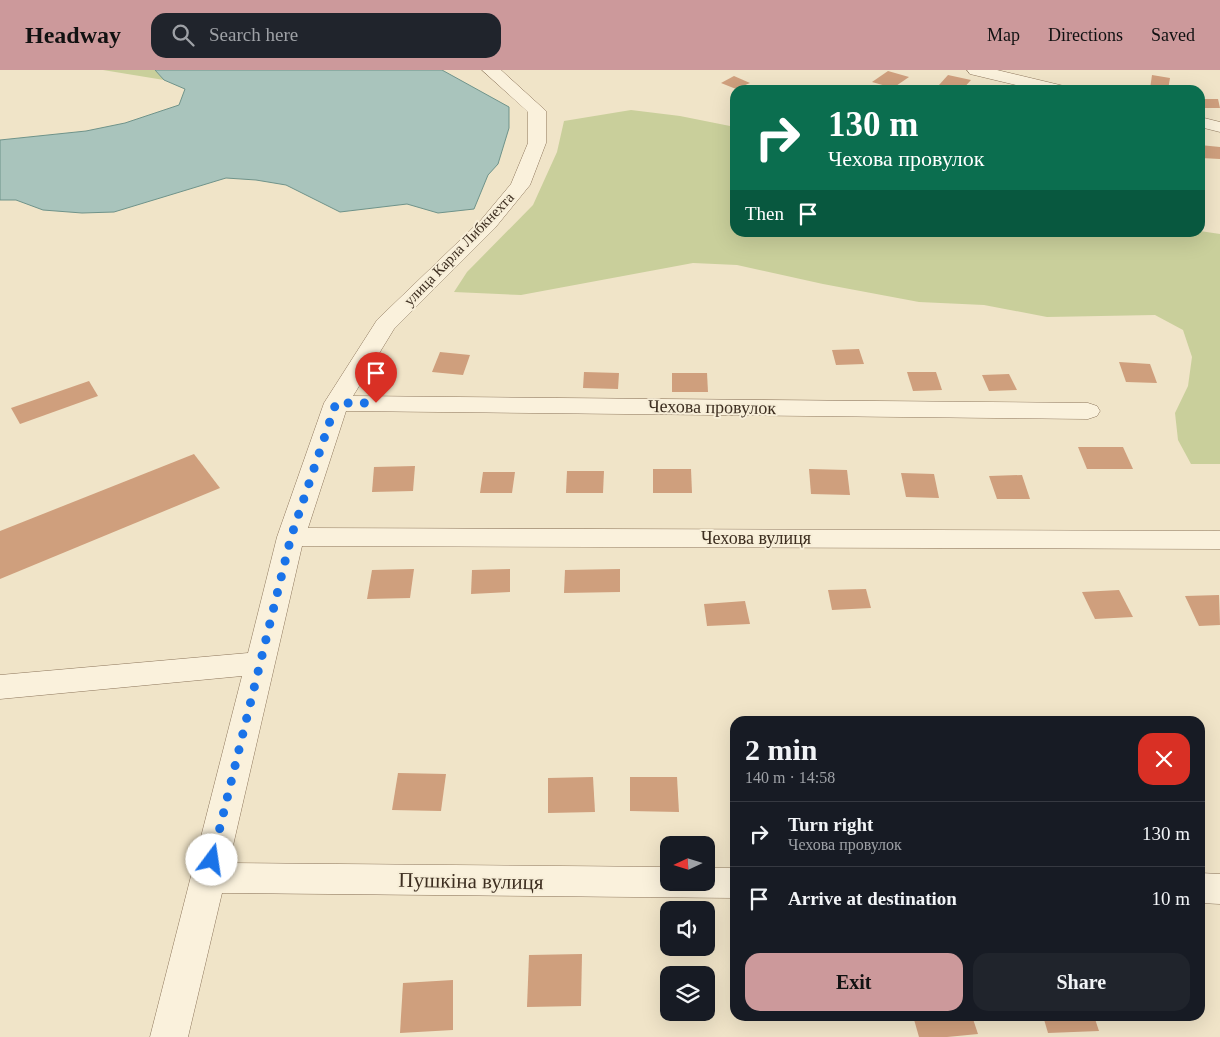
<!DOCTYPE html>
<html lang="en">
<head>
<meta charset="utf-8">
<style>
	body { margin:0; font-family:Georgia,serif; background:#20242c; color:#f1f3f6; height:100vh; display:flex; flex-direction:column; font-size:19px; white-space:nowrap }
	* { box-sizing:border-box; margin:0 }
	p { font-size:16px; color:#9ea1a6 }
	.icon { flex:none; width:28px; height:28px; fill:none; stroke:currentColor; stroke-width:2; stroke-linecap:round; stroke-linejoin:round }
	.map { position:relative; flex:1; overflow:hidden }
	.drawer { position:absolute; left:730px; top:646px; width:475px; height:305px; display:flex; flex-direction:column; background:#171b24; border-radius:15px; box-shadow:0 5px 20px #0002 }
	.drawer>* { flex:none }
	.top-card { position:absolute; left:730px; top:15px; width:475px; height:152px; border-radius:15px; box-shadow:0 5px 20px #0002; background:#0b6e4f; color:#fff; overflow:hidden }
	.needle { width:32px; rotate:266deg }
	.controls { position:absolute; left:660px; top:766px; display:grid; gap:10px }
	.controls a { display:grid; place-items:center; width:55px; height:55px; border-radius:10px; background:#171b24; box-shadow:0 5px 20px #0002; font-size:25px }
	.pin { position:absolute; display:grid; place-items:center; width:42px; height:42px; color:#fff; margin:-51px -21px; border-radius:50% 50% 50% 0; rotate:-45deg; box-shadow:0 0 5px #0007 }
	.pin .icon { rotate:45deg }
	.me { position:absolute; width:55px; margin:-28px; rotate:14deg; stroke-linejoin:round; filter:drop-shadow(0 0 4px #0008) }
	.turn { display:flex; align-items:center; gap:18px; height:105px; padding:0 15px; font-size:22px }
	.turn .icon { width:65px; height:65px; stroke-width:2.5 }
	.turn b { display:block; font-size:35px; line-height:42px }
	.then { display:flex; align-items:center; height:48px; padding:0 15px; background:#0003; gap:10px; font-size:19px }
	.round { display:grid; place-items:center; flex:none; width:52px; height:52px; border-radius:15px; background:#20242c }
	.overview { display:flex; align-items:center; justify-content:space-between; height:85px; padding:0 15px }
	h1 { font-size:30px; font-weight:600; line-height:38px }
	.cta { display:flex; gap:10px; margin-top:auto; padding:10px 15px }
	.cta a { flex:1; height:58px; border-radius:15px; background:#cc999b; color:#111; font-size:20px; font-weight:600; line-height:58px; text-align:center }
	.cta a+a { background:#20242c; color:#f1f3f6 }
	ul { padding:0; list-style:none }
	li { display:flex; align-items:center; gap:15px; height:65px; padding:0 15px; border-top:1px solid #363941 }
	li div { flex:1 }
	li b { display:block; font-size:19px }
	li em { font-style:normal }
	header { display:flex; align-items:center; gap:30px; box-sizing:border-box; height:70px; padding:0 25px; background:#cc999b; color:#111 }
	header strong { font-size:24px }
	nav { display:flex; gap:28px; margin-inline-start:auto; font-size:18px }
	.search { width:350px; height:45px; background:#20242c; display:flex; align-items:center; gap:12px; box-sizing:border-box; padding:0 18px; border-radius:15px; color:#9ea1a6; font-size:19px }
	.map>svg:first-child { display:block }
	.green { fill:#c9cf9b }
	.water { fill:#a9c4bc; stroke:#6f938a }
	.building { fill:#cf9f7d }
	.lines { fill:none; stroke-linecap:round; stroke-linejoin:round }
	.minor-casing { stroke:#8d765c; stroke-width:1 }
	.minor { fill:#faf1dc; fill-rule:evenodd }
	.route { stroke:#1a73e8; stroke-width:9; stroke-dasharray:0 16.2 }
	.labels { text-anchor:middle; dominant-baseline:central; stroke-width:4; stroke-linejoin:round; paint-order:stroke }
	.far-street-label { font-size:15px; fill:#3d2e20; stroke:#f7eed8 }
	.street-label { font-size:18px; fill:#3d2e20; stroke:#f7eed8 }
	.near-street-label { font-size:21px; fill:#3d2e20; stroke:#f7eed8 }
</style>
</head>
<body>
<header>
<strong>Headway</strong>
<div class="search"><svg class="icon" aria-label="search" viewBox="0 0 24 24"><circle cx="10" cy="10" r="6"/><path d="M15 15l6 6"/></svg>Search here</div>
<nav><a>Map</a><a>Directions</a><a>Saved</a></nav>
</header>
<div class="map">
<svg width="1220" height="967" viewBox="0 0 1220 967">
	<rect width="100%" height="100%" fill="#f0e4c8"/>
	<g class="green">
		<path d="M 103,0 L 155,0 L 164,10 Z"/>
		<path d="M 631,40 L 680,46 L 735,57 L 735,162 L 1200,162 L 1200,161 L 1220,164 L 1220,394 L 1191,394 L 1178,370 L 1175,343 L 1188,316 L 1192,287 L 1183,260 L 1155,245 L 1047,247 L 984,235 L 919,232 L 823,214 L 737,195 L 693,193 L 521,225 L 454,222 L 467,202 L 533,135 L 557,82 L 564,51 Z"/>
	</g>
	<path class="water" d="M 155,0 L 442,0 L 509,37 L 509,58 L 498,94 L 488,105 L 474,139 L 438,143 L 407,134 L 340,142 L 286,115 L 256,110 L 226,108 L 114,142 L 82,143 L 43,140 L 16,130 L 0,130 L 0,70 L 86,61 L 125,53 L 179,35 L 185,19 L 164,10 Z"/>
	<g class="building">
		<path d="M 888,1 L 909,7 L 893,18 L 872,12 Z"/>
		<path d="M 948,5 L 971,10 L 962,20 L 939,15 Z"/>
		<path d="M 1152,5 L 1170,8 L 1168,20 L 1150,19 Z"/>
		<path d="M 734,6 L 750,13 L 736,19 L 721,13 Z"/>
		<path d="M 1200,29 L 1218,29 L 1220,38 L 1205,38 Z"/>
		<path d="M 1200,75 L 1220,77 L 1220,89 L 1201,88 Z"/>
		<path d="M 859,279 L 864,294 L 836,295 L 832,280 Z"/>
		<path d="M 440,282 L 470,285 L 463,305 L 432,302 Z"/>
		<path d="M 1119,292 L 1150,294 L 1157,313 L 1126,312 Z"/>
		<path d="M 584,302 L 619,303 L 618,319 L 583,318 Z"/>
		<path d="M 907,302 L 936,302 L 942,320 L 913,321 Z"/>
		<path d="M 672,303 L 707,303 L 708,322 L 672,322 Z"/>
		<path d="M 1009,304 L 1017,320 L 989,321 L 982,305 Z"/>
		<path d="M 89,311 L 98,326 L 20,354 L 11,338 Z"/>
		<path d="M 1078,377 L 1123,377 L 1133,399 L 1087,399 Z"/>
		<path d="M 194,384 L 220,418 L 0,509 L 0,461 Z"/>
		<path d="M 415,396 L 413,421 L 372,422 L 374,397 Z"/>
		<path d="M 653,399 L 691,399 L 692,423 L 653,423 Z"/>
		<path d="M 809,399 L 847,400 L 850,425 L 811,424 Z"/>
		<path d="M 567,401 L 604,401 L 603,423 L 566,423 Z"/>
		<path d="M 483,402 L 515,402 L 512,423 L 480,423 Z"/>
		<path d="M 901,403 L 934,404 L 939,428 L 906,427 Z"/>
		<path d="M 1022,405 L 1030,429 L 997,429 L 989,406 Z"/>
		<path d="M 414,499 L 410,528 L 367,529 L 372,500 Z"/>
		<path d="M 510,499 L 510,522 L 471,524 L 472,500 Z"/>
		<path d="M 620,499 L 620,522 L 564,523 L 565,500 Z"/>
		<path d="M 866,519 L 871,538 L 832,540 L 828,520 Z"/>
		<path d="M 1119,520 L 1133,547 L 1095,549 L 1082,522 Z"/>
		<path d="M 1219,525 L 1220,555 L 1199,556 L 1185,526 Z"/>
		<path d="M 745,531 L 750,554 L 707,556 L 704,534 Z"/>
		<path d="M 398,703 L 446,704 L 441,741 L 392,740 Z"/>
		<path d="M 593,707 L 595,742 L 548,743 L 548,708 Z"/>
		<path d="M 630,707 L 677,707 L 679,742 L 630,741 Z"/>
		<path d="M 582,884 L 581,936 L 527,937 L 529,885 Z"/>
		<path d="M 453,910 L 453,960 L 400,963 L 403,913 Z"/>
		<path d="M 913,946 L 972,946 L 978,964 L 947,967 L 919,967 Z"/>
		<path d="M 1043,946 L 1094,946 L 1099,961 L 1048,963 Z"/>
	</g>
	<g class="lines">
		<g class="minor-casing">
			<g id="minor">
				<path d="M 482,0 L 501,0 L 546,41 L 546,73 L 530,115 L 495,158 L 394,259 L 353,326 L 1088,333 L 1097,336 L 1100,341 L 1097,346 L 1088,349 L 346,341 L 308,458 L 1220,461 L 1220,479 L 302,476 L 229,793 L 669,797 L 669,812 L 706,812 L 706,798 L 735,798 L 735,828 L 222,823 L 188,967 L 150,967 L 242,606 L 0,629 L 0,605 L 248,583 L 277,467 L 324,333 L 377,250 L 481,150 L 511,114 L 528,73 L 528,42 Z"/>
				<path d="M 967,0 L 997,0 L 1064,16 L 1067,20 L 1037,20 L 970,4 Z"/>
				<path d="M 1200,47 L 1220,52 L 1220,62 L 1200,57 Z"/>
				<path d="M 1200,803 L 1220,804 L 1220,834 L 1200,833 Z"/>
			</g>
		</g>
		<use href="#minor" class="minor"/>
	</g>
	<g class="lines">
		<path class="route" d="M 212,790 L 291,467 L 336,333 L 376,333"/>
	</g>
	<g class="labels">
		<g class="far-street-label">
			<text transform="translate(459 179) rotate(-46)">улица Карла Либкнехта</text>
		</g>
		<g class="street-label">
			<text transform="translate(712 337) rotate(1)">Чехова провулок</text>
			<text x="756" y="468">Чехова вулиця</text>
		</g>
		<g class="near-street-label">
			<text transform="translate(471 811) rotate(1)">Пушкіна вулиця</text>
		</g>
	</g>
</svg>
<div class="controls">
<a><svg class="needle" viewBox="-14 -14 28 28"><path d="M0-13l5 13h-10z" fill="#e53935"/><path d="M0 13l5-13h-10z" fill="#9ea1a6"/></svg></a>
<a><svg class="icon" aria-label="sound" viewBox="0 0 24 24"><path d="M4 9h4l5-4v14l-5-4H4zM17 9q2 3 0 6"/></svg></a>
<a><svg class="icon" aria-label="layers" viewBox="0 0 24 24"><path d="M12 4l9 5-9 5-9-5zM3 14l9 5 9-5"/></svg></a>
</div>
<div class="pin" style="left:376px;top:333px;background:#d93025"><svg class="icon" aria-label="arrive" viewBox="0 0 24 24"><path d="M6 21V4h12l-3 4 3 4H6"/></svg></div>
<svg class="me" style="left:212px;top:790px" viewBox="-20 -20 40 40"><circle r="19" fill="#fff"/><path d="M0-13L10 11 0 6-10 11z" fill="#1a73e8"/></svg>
<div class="top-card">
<div class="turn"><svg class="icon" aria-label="right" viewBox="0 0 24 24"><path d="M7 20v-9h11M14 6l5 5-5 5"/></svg><div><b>130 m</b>Чехова провулок</div></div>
<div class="then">Then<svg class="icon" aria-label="arrive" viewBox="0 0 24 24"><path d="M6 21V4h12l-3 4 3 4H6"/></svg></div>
</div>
<section class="drawer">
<div class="overview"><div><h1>2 min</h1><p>140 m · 14:58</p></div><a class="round" style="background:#d93025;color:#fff"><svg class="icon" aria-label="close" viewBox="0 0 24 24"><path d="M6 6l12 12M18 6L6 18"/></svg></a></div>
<ul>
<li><svg class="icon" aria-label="right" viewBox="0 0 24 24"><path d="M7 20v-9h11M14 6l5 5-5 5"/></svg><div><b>Turn right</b><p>Чехова провулок</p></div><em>130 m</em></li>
<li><svg class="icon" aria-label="arrive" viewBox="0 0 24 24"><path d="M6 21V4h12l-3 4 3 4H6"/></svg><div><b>Arrive at destination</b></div><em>10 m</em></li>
</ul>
<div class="cta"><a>Exit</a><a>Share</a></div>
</section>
</div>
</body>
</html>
